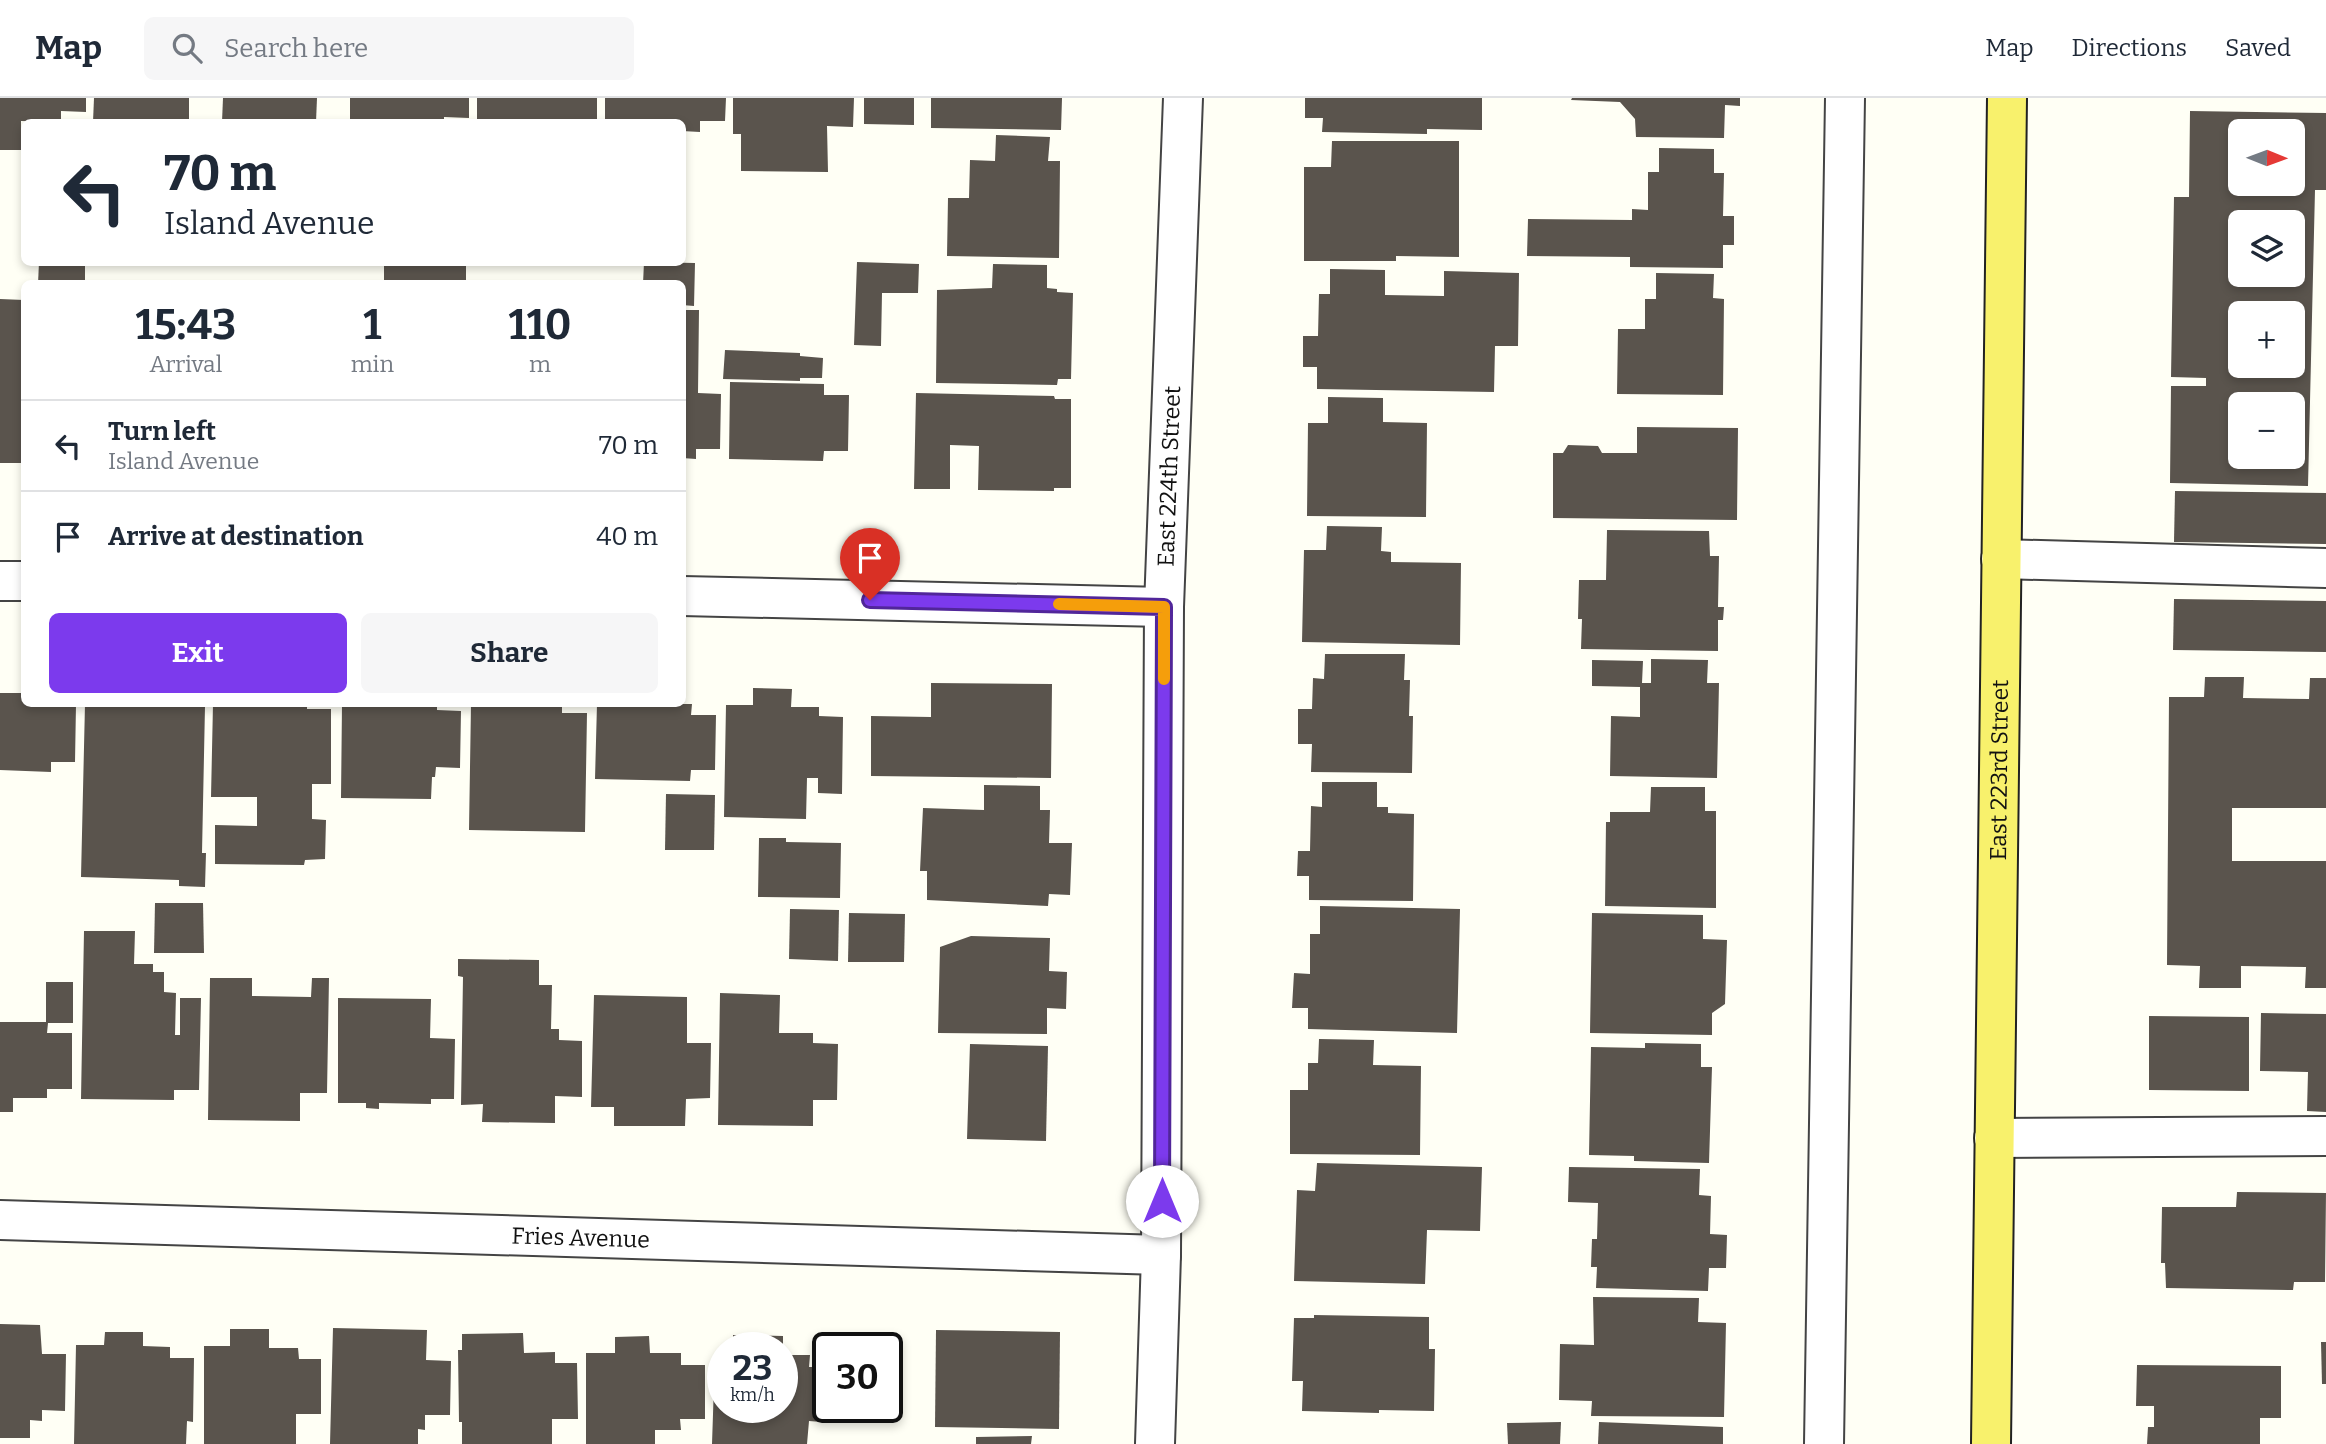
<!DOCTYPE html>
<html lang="en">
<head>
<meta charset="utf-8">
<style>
	body { margin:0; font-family:Bitter,serif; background:#f6f6f7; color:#1f2937; height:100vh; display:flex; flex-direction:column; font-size:26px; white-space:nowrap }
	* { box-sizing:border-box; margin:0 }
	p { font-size:23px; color:#747a83 }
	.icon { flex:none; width:38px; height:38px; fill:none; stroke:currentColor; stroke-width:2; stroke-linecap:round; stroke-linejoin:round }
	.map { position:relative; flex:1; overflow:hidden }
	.side { position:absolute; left:21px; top:182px; width:665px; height:427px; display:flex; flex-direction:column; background:#fff; border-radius:10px; box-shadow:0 4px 10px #0003 }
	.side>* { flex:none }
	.hud { position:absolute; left:21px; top:21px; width:665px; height:147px; border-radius:10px; box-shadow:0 4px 10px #0003; background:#fff; color:#1f2937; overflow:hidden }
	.needle { width:46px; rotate:91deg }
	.tools { position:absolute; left:2228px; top:21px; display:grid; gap:14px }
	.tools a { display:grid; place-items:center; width:77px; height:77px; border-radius:10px; background:#fff; box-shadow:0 4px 10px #0003; font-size:35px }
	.speed { position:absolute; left:707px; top:1234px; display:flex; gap:14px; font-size:35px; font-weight:700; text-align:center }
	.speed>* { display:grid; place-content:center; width:91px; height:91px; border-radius:50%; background:#fff; box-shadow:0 4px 10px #0003; line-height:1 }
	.speed small { font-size:18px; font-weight:400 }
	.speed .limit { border:4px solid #111; border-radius:10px; background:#fff; color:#111 }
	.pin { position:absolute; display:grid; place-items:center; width:60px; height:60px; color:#fff; margin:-72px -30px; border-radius:50% 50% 50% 0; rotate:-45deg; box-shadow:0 0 7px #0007 }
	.pin .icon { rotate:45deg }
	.me { position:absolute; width:77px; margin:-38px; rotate:0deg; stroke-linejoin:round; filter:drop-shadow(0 0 5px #0008) }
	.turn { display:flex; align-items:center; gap:24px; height:147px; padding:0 28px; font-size:32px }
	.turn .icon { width:91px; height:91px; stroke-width:2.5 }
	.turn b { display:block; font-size:49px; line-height:60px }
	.eta { display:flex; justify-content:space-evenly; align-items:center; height:119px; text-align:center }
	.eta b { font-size:42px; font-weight:700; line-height:49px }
	.button { display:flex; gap:14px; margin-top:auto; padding:14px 28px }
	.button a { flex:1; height:80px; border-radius:10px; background:#7c3aed; color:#fff; font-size:28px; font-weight:700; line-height:80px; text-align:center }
	.button a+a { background:#f6f6f7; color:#1f2937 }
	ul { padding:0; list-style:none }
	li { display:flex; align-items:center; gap:21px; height:91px; padding:0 28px; border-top:2px solid #e0e1e3 }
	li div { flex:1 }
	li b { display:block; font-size:26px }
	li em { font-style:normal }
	header { display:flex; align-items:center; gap:42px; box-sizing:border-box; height:98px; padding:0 35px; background:#fff; border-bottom:2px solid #e0e1e3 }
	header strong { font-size:33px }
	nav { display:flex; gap:38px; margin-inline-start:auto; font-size:24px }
	.search { width:490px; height:63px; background:#f6f6f7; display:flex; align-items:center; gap:18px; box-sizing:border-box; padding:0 24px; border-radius:10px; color:#747a83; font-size:26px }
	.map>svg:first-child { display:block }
	.building { fill:#5a544d; fill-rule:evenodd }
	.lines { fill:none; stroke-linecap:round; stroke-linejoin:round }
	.minor-casing { stroke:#444; stroke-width:42 }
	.major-casing { stroke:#222; stroke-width:42 }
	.minor { stroke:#fff; stroke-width:38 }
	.major { stroke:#f8f16c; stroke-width:38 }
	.route-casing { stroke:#51269a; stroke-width:18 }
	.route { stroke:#7c3aed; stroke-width:12 }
	.slow { stroke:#f59e0b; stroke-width:12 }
	.labels { text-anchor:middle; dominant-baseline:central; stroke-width:7; stroke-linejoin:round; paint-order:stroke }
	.street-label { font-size:23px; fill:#111; stroke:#fff }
</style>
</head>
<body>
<header>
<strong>Map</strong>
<div class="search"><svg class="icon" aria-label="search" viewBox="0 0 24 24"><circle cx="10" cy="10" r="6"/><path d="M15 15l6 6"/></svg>Search here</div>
<nav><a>Map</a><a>Directions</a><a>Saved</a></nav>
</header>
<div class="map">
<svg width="2326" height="1346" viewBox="0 0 2326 1346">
	<rect width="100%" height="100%" fill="#fffff5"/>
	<g class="building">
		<path d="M 0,0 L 86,0 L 86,14 L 61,13 L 61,24 L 21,23 L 21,52 L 0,52 Z"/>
		<path d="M 94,0 L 189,0 L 189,24 L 93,24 Z"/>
		<path d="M 223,0 L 317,0 L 316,24 L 222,24 Z"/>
		<path d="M 350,0 L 469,0 L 469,20 L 444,19 L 444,24 L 350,24 Z"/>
		<path d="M 477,0 L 597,0 L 597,22 L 573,21 L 572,24 L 477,24 Z"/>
		<path d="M 605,0 L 726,0 L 725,23 L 700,23 L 700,34 L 682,33 L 682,24 L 605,24 Z"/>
		<path d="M 733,0 L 854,0 L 853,29 L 827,28 L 828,74 L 741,73 L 741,36 L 733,36 Z"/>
		<path d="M 864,0 L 914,0 L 914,27 L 864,26 Z"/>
		<path d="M 931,0 L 1062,0 L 1061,32 L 931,30 Z"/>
		<path d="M 1305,0 L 1482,0 L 1482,32 L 1427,31 L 1427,36 L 1322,34 L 1323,20 L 1305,20 Z"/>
		<path d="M 1572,0 L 1740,0 L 1740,8 L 1725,7 L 1724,40 L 1636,39 L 1635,21 L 1620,4 L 1571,2 Z"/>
		<path d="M 2190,13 L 2326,15 L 2326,92 L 2315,92 L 2308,388 L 2170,385 L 2171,288 L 2206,288 L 2206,280 L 2171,279 L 2174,99 L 2189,99 ZM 2240,33 L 2292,33 L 2292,86 L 2240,86 ZM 2240,124 L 2292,124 L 2292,177 L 2240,177 ZM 2240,215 L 2292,215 L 2292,268 L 2240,268 ZM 2240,306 L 2292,306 L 2292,359 L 2240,359 Z"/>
		<path d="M 996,37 L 1050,39 L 1048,63 L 1060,63 L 1059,160 L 947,158 L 948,100 L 969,100 L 970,62 L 995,63 Z"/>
		<path d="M 1332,43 L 1459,43 L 1459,159 L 1396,158 L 1396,163 L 1304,163 L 1304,69 L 1331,69 Z"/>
		<path d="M 1659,50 L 1714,51 L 1714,75 L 1724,75 L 1723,118 L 1734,118 L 1734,147 L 1723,147 L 1723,170 L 1630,169 L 1630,159 L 1527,158 L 1528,121 L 1632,122 L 1632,111 L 1648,112 L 1648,74 L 1659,74 Z"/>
		<path d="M 39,164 L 85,164 L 85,186 L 38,186 Z"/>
		<rect x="384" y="164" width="82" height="22"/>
		<path d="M 644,164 L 695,165 L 694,208 L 682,207 L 682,186 L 643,186 Z"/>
		<path d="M 857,164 L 919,166 L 918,195 L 882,195 L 881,248 L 854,247 Z"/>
		<path d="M 993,166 L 1047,167 L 1047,190 L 1057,191 L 1057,194 L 1073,195 L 1071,281 L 1058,281 L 1057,287 L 936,285 L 937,192 L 992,190 Z"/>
		<path d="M 1330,171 L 1385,172 L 1385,197 L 1444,198 L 1444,173 L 1519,175 L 1518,248 L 1495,248 L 1494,294 L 1317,291 L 1317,269 L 1303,269 L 1303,238 L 1318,238 L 1319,196 L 1330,196 Z"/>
		<path d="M 1656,175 L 1714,176 L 1713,200 L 1724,201 L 1723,297 L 1617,296 L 1618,231 L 1645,231 L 1645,201 L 1656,201 Z"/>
		<path d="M 0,201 L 24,202 L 24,365 L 0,365 Z"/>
		<path d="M 682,212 L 699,212 L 698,295 L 721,296 L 720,351 L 696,351 L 696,361 L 682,360 Z"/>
		<path d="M 725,252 L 800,255 L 800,258 L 823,260 L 822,280 L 800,280 L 800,283 L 723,281 Z"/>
		<path d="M 730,284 L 824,286 L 824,297 L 849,297 L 848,353 L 824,353 L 823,363 L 729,361 Z"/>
		<path d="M 916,295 L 1054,298 L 1055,301 L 1071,301 L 1071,390 L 1054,390 L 1054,393 L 978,392 L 979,348 L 950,347 L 950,391 L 914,391 Z"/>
		<path d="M 1328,299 L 1383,300 L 1383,324 L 1427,325 L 1426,419 L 1307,418 L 1308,325 L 1328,325 Z"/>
		<path d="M 1637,329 L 1738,330 L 1737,422 L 1553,420 L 1553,355 L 1563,355 L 1568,347 L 1598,348 L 1602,355 L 1637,355 Z"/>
		<path d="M 2175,393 L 2326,395 L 2326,446 L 2174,444 Z"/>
		<path d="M 1327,428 L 1382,429 L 1381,453 L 1391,454 L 1391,464 L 1461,465 L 1460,547 L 1302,544 L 1304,452 L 1326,452 Z"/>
		<path d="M 1607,432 L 1709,433 L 1710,458 L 1719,458 L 1718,509 L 1724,509 L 1723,522 L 1718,522 L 1718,553 L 1581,551 L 1582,521 L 1578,521 L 1579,482 L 1606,482 Z"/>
		<path d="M 2174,501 L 2326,503 L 2326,554 L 2173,552 Z"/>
		<path d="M 1325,556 L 1405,556 L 1404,582 L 1410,582 L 1409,618 L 1413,618 L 1412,675 L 1311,674 L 1312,646 L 1298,646 L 1298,611 L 1312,611 L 1313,580 L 1324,581 Z"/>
		<path d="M 1651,561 L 1708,562 L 1707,585 L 1719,585 L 1717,680 L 1610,678 L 1611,618 L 1640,619 L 1640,589 L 1592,588 L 1592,562 L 1643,563 L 1642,585 L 1651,585 Z"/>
		<path d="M 2205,579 L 2244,579 L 2243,600 L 2309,601 L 2310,580 L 2326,580 L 2326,710 L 2232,710 L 2232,763 L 2326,763 L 2326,890 L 2305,890 L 2306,869 L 2241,868 L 2241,890 L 2199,890 L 2200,868 L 2167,867 L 2169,599 L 2204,599 Z"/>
		<path d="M 931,585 L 1052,586 L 1051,680 L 871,678 L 871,618 L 931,619 Z"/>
		<path d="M 753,590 L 792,591 L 791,609 L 819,609 L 819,618 L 843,619 L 842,696 L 818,695 L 818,680 L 807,680 L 806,721 L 724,719 L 726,607 L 753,607 Z"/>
		<path d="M 0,595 L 24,595 L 24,606 L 76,606 L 75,664 L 51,664 L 51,674 L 0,672 Z"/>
		<path d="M 85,606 L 180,606 L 180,608 L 205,608 L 202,755 L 206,755 L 205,789 L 179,788 L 179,782 L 81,779 Z"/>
		<path d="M 213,606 L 307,606 L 307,611 L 331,611 L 331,686 L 312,686 L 312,721 L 326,722 L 325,761 L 305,762 L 304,767 L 215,766 L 215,727 L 257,728 L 257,699 L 211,699 Z"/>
		<path d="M 342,606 L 437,606 L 437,612 L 461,613 L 460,670 L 436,669 L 435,679 L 432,679 L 431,701 L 341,700 Z"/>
		<path d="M 471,606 L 562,606 L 562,615 L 587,615 L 585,734 L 469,732 Z"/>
		<path d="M 597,606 L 692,606 L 691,617 L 716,617 L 715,672 L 691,672 L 690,683 L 595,681 Z"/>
		<path d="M 1322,684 L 1377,684 L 1377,709 L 1388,709 L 1388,715 L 1414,716 L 1413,803 L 1309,802 L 1309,778 L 1297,778 L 1298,753 L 1310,753 L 1311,708 L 1322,709 Z"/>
		<path d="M 984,687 L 1040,688 L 1040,712 L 1050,712 L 1049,745 L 1072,745 L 1070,797 L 1049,796 L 1048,808 L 927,802 L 927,773 L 920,773 L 923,710 L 984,712 Z"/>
		<path d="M 1651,689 L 1705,689 L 1705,713 L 1716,713 L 1716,810 L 1605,808 L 1606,724 L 1610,724 L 1610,714 L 1650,714 Z"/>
		<path d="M 666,696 L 715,697 L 714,752 L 665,752 Z"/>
		<path d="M 759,740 L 786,740 L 786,744 L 841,745 L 840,800 L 758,799 Z"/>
		<path d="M 155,805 L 203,805 L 204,855 L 154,855 Z"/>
		<path d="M 1320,808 L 1460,811 L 1457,935 L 1308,931 L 1308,910 L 1292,910 L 1294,875 L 1310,876 L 1310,836 L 1320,836 Z"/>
		<path d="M 790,811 L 839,812 L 838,863 L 789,861 Z"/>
		<path d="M 849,815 L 905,816 L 904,864 L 848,864 Z"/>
		<path d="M 1592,815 L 1703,817 L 1703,841 L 1727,842 L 1725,906 L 1712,915 L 1712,937 L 1590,935 Z"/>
		<path d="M 84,833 L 135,833 L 134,866 L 153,866 L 153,874 L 164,874 L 164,894 L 176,895 L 175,937 L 180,937 L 180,900 L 201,900 L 199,992 L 174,992 L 174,1002 L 81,1001 Z"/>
		<path d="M 971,838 L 1050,840 L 1049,873 L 1067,874 L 1066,911 L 1047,910 L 1047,936 L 938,935 L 940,849 Z"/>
		<path d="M 458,861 L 539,862 L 539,887 L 552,887 L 551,931 L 559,931 L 559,942 L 582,943 L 582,999 L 555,998 L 555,1025 L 482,1024 L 483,1006 L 461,1007 L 463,879 L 458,878 Z"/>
		<path d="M 210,880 L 252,880 L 252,898 L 311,899 L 312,880 L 329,880 L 327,995 L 300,995 L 300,1023 L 208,1022 Z"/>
		<path d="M 46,884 L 73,884 L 73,925 L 48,925 L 47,935 L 72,935 L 72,991 L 47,991 L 47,1000 L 13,1000 L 13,1014 L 0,1014 L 0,924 L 46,924 Z"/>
		<path d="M 720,895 L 780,897 L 779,935 L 813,935 L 813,945 L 838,946 L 837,1002 L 813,1002 L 813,1028 L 718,1027 Z"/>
		<path d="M 594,897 L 687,899 L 687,945 L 711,945 L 710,1000 L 686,1001 L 685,1028 L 614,1028 L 614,1009 L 591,1009 Z"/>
		<path d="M 338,900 L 431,901 L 430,940 L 455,941 L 454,1001 L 431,1001 L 431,1006 L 379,1005 L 379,1011 L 366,1010 L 366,1005 L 338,1005 Z"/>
		<path d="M 2261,915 L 2326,916 L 2326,1014 L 2307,1013 L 2308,974 L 2260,973 Z"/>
		<path d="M 2149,918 L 2249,919 L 2249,993 L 2149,992 Z"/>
		<path d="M 1319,941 L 1374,942 L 1373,967 L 1421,968 L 1420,1057 L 1290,1056 L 1290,992 L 1308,992 L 1308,965 L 1318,965 Z"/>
		<path d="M 1645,945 L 1701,946 L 1701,969 L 1712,969 L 1709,1065 L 1634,1063 L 1634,1058 L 1589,1057 L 1591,949 L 1645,950 Z"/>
		<path d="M 970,946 L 1048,948 L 1046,1043 L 967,1041 Z"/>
		<path d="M 1317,1065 L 1482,1069 L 1480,1133 L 1427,1132 L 1425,1186 L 1294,1183 L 1297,1092 L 1315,1093 Z"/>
		<path d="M 1569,1069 L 1700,1071 L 1699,1097 L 1711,1098 L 1710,1136 L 1727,1137 L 1726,1170 L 1709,1170 L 1708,1193 L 1596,1190 L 1597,1169 L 1591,1169 L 1592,1141 L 1597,1141 L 1598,1105 L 1568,1104 Z"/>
		<path d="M 2237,1094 L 2326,1095 L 2325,1184 L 2294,1184 L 2293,1192 L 2166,1190 L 2165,1165 L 2161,1165 L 2162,1109 L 2236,1109 Z"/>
		<path d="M 1593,1199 L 1699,1200 L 1698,1224 L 1726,1225 L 1724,1319 L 1591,1318 L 1592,1303 L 1559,1302 L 1560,1246 L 1594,1247 Z"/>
		<path d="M 1314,1217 L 1429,1219 L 1429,1251 L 1435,1251 L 1434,1313 L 1379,1312 L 1379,1315 L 1302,1313 L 1303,1283 L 1292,1283 L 1294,1220 L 1314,1220 Z"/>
		<path d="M 0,1226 L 40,1227 L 42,1256 L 66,1256 L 65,1313 L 42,1312 L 42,1323 L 30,1322 L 30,1340 L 0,1340 Z"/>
		<path d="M 333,1230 L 427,1232 L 426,1262 L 451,1263 L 450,1317 L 425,1317 L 425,1332 L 418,1331 L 418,1346 L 330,1346 Z"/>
		<path d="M 230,1231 L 269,1231 L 269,1250 L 298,1250 L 299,1261 L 321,1261 L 321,1316 L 296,1316 L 296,1346 L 204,1346 L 204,1248 L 230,1248 Z"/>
		<path d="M 936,1232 L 1060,1234 L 1059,1331 L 935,1329 Z"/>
		<path d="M 105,1234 L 143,1234 L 143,1248 L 170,1249 L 170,1260 L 194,1260 L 193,1324 L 187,1323 L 186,1346 L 74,1346 L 76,1247 L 104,1247 Z"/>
		<path d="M 523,1235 L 524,1255 L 555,1254 L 555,1265 L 577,1265 L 578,1321 L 552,1321 L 552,1346 L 462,1346 L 462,1324 L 459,1324 L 458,1252 L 462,1252 L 462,1236 Z"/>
		<path d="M 733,1237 L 783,1238 L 783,1250 L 733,1250 Z"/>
		<path d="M 649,1238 L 650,1255 L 681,1255 L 681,1267 L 705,1267 L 705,1321 L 680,1321 L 681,1332 L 655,1332 L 655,1346 L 586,1346 L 586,1255 L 615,1255 L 615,1239 Z"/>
		<path d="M 2321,1244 L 2326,1244 L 2326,1286 L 2322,1286 Z"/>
		<path d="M 715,1256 L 723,1256 L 723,1309 L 782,1309 L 782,1257 L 810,1257 L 809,1269 L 828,1269 L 828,1309 L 834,1309 L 834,1325 L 809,1323 L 807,1346 L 712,1346 Z"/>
		<path d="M 2137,1267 L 2281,1268 L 2281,1320 L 2260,1320 L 2260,1346 L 2147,1346 L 2148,1329 L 2154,1329 L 2154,1308 L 2136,1308 Z"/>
		<path d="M 1561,1324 L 1560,1346 L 1508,1346 L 1507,1325 Z"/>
		<path d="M 1599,1324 L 1723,1329 L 1723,1346 L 1598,1346 Z"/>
		<path d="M 1032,1338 L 1031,1346 L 976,1346 L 976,1339 Z"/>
	</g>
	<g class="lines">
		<g class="minor-casing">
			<g id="minor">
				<path d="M 2001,461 L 2326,470"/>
				<path d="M 0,483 L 24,483"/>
				<path d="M 682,498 L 1164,509"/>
				<path d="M 1994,1040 L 2326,1038"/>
				<path id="s1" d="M 0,1122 L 1161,1157"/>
				<path id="s2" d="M 1155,1346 L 1161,1157 L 1164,509 L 1183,0"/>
				<path d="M 1824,1346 L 1845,0"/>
			</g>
		</g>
		<g class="major-casing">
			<g id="major">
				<path id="s3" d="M 1991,1346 L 2007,0"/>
			</g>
		</g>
		<use href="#minor" class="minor"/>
		<use href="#major" class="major"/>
	</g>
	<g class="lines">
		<g class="route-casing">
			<path id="route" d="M 870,502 L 1164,509 L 1162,1103"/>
		</g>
		<use href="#route" class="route"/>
		<path class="slow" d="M 1059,506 L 1164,509 L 1164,581"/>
	</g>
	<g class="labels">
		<g class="street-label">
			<text stroke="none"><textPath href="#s2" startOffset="968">East 224th Street</textPath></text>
			<text stroke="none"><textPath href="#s3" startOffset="674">East 223rd Street</textPath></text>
			<text stroke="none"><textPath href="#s1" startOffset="581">Fries Avenue</textPath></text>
		</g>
	</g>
</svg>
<div class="tools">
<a><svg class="needle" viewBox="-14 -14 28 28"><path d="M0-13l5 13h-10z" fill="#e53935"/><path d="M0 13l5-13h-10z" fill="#747a83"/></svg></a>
<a><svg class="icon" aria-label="layers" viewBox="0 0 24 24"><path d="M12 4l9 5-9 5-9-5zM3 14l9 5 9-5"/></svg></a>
<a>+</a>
<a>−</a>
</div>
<div class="speed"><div>23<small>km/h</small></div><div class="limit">30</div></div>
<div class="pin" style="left:870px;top:502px;background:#d93025"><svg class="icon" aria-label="arrive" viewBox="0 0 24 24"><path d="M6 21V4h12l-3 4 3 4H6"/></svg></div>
<svg class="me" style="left:1162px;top:1103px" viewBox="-20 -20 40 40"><circle r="19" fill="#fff"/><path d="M0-13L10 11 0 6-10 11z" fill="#7c3aed"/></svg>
<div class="hud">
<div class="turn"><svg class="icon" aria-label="left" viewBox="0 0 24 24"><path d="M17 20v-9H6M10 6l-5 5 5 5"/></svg><div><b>70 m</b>Island Avenue</div></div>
</div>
<section class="side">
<div class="eta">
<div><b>15:43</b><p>Arrival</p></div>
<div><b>1</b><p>min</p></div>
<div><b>110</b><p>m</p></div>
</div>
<ul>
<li><svg class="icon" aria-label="left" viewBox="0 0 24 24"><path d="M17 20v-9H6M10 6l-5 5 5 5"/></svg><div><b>Turn left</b><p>Island Avenue</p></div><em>70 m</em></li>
<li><svg class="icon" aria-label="arrive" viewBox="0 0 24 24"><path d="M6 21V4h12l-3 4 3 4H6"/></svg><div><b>Arrive at destination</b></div><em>40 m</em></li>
</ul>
<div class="button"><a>Exit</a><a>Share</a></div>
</section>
</div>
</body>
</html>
